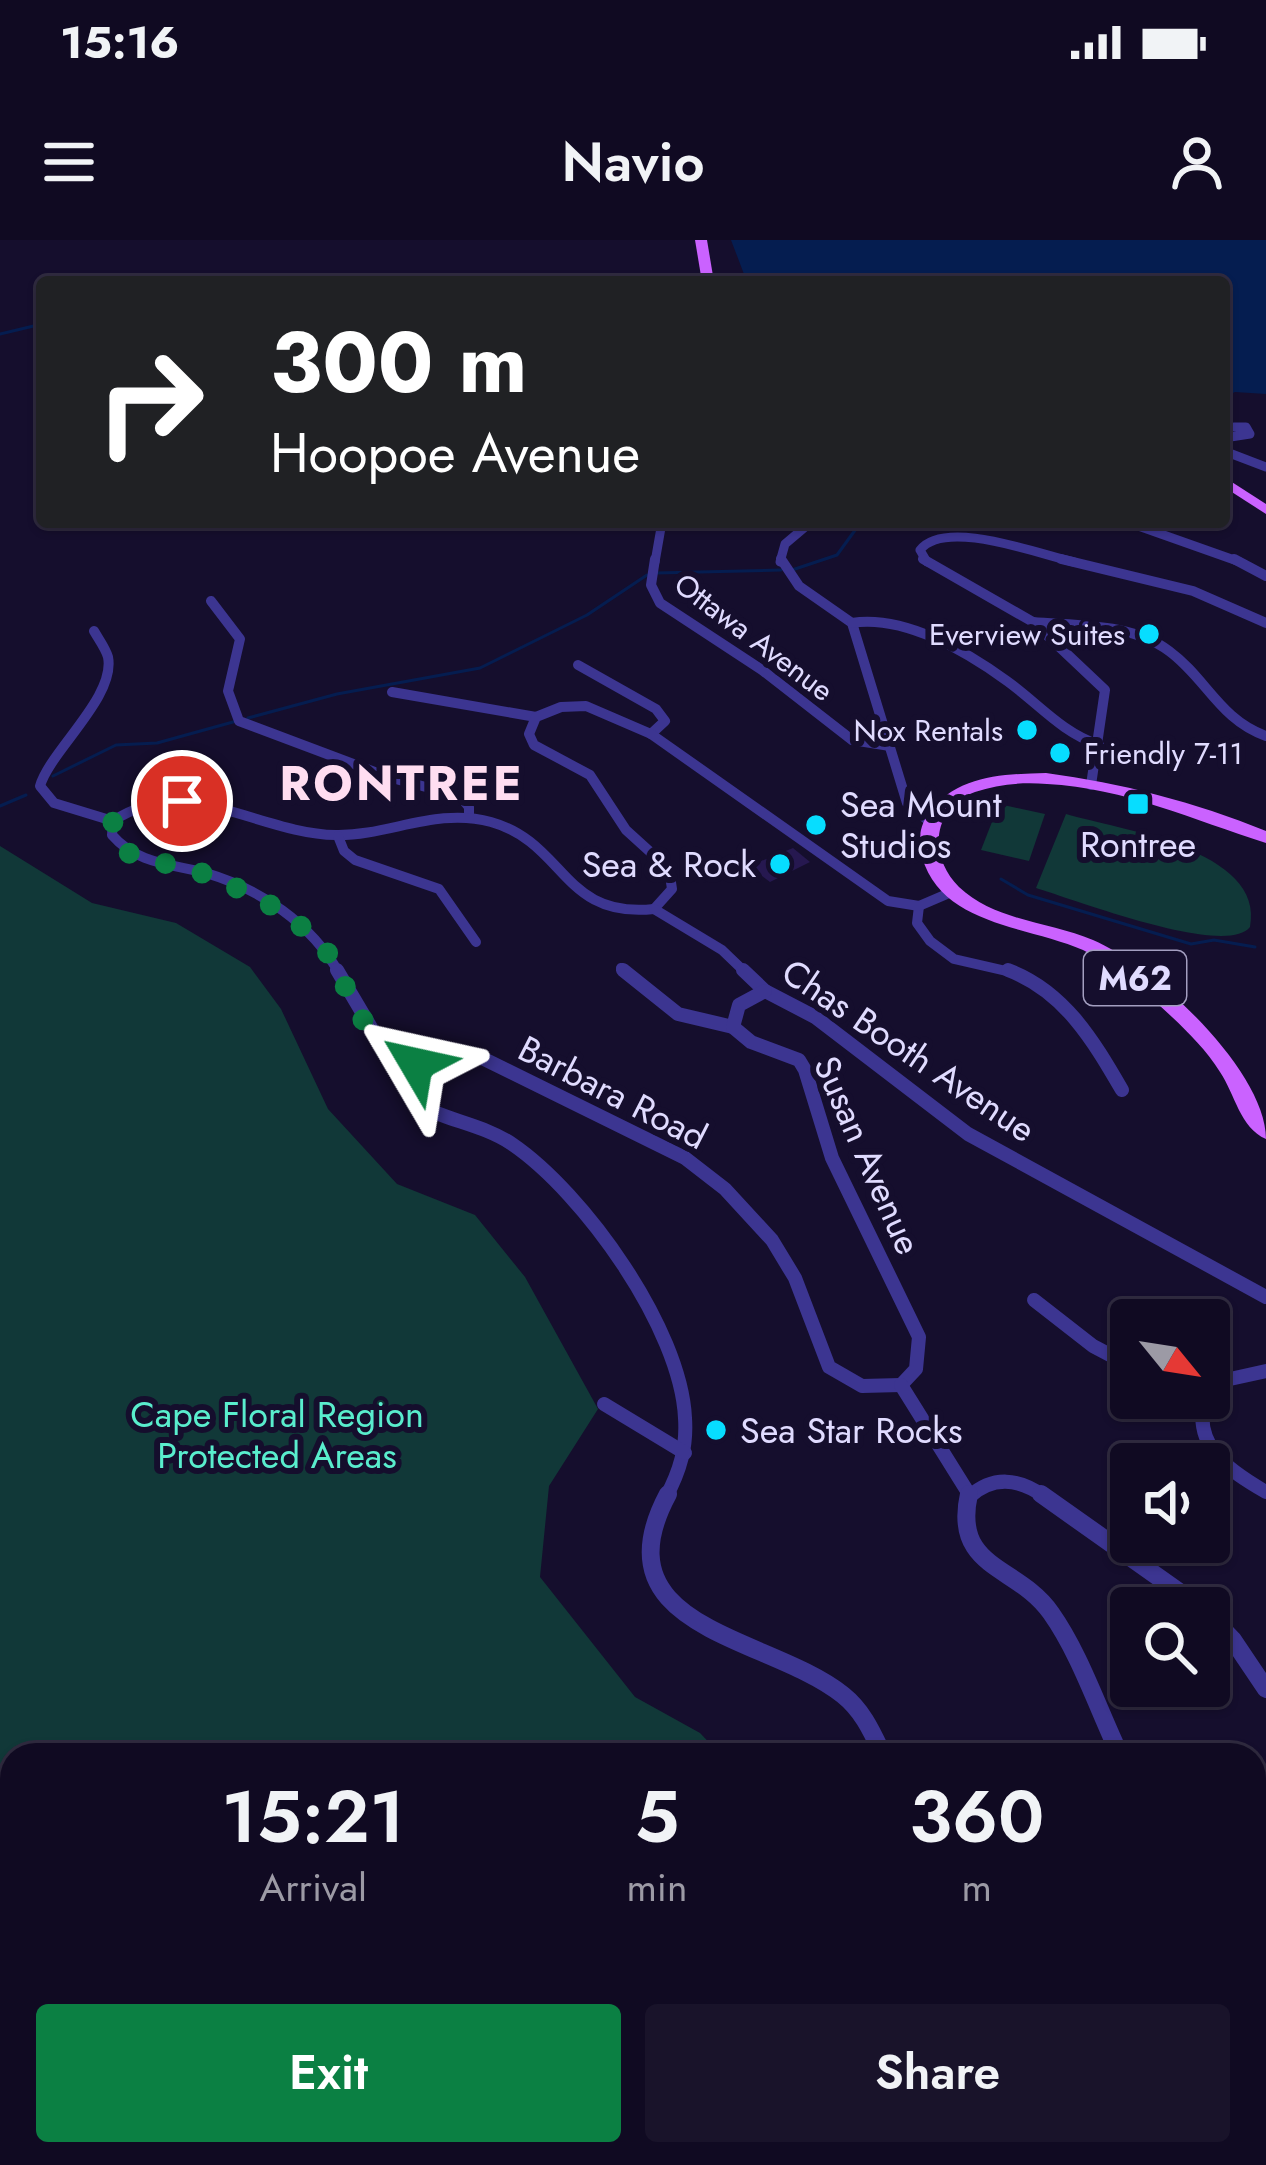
<!DOCTYPE html>
<html lang="en">
<head>
<meta charset="utf-8">
<style>
	body { margin:0; font-family:Jost,sans-serif; background:#19132a; color:#f1f3f6; height:100vh; display:flex; flex-direction:column; font-size:45px; white-space:nowrap }
	* { box-sizing:border-box; margin:0 }
	p { font-size:39px; color:#9c9aa5 }
	.icon { flex:none; width:66px; height:66px; fill:none; stroke:currentColor; stroke-width:2; stroke-linecap:round; stroke-linejoin:round }
	.map { position:relative; flex:1; overflow:hidden }
	.details { position:absolute; left:0px; top:1503px; width:1266px; height:423px; display:flex; flex-direction:column; background:#100a22; border-radius:36px 36px 0 0; box-shadow:0 3px 9px #0004,0 0 0 3px #302b40 }
	.details>* { flex:none }
	.guide { position:absolute; left:36px; top:36px; width:1194px; height:252px; border-radius:12px; box-shadow:0 3px 9px #0004,0 0 0 3px #302b40; background:#202124; color:#fff; overflow:hidden }
	.needle { width:78px; rotate:120deg }
	.tools { position:absolute; left:1110px; top:1059px; display:grid; gap:24px }
	.tools a { display:grid; place-items:center; width:120px; height:120px; border-radius:12px; background:#100a22; box-shadow:0 3px 9px #0004,0 0 0 3px #302b40; font-size:60px }
	.pin { position:absolute; display:grid; place-items:center; width:102px; height:102px; color:#fff; margin:-51px; border:6px solid #fff; border-radius:50%; box-shadow:0 3px 12px #0007 }
	.me { position:absolute; width:132px; margin:-66px; rotate:306deg; stroke-linejoin:round; filter:drop-shadow(0 0 9px #0008) }
	.turn { display:flex; align-items:center; gap:42px; height:252px; padding:0 36px; font-size:54px }
	.turn .icon { width:156px; height:156px; stroke-width:2.5 }
	.turn b { display:block; font-size:84px; line-height:102px }
	.eta { display:flex; justify-content:space-evenly; align-items:center; height:204px; text-align:center }
	.eta b { font-size:72px; font-weight:600; line-height:84px }
	.cta { display:flex; gap:24px; margin-top:auto; padding:24px 36px }
	.cta a { flex:1; height:138px; border-radius:12px; background:#0b8043; color:#fff; font-size:48px; font-weight:600; line-height:138px; text-align:center }
	.cta a+a { background:#19132a; color:#f1f3f6 }
	.status { display:flex; justify-content:space-between; align-items:center; height:84px; padding:0 60px; background:#100a22; direction:ltr }
	.status svg { height:33px; fill:currentColor }
	header { display:flex; justify-content:space-between; align-items:center; height:156px; padding:0 36px; background:#100a22; font-size:54px; font-weight:600 }
	.map>svg:first-child { display:block }
	.green { fill:#113838 }
	.water { fill:#051d50 }
	.lines { fill:none; stroke-linecap:round; stroke-linejoin:round }
	.stream { stroke:#051d50; stroke-width:3 }
	.building { fill:#261850 }
	.minor-far3 { stroke:#3c3591; stroke-width:9 }
	.minor-far2 { stroke:#3c3591; stroke-width:10 }
	.minor-far1 { stroke:#3c3591; stroke-width:14 }
	.minor { stroke:#3c3591; stroke-width:18 }
	.primary { fill:#ca62ff; fill-rule:evenodd }
	.route { stroke:#0b8043; stroke-width:21; stroke-dasharray:0 37.8 }
	.poi-dot { fill:#07ddff; stroke:#150e2d; stroke-width:4.5 }
	.labels { text-anchor:middle; dominant-baseline:central; stroke-width:12; stroke-linejoin:round; paint-order:stroke }
	.far-poi-label { font-size:30px; fill:#e0dbff; stroke:#150e2d; text-anchor:end }
	.far-street-label { font-size:30px; fill:#e0dbff; stroke:#150e2d }
	.shield { fill:#150e2d; stroke:#a39ec0; stroke-width:3 }
	.shield-label { font-size:33px; font-weight:bold; fill:#e0dbff }
	.poi-label { font-size:36px; fill:#e0dbff; stroke:#150e2d; text-anchor:start }
	.street-label { font-size:36px; fill:#e0dbff; stroke:#150e2d }
	.park-label { font-size:36px; fill:#59edcd; stroke:#150e2d }
	.district-label { font-size:48px; font-weight:bold; letter-spacing:3px; fill:#ffddf1; stroke:#150e2d }
</style>
</head>
<body>
<div class="status"><b>15:16</b><svg viewBox="0 0 49 12"><path d="M0 12V9h3v3zM5 12V6h3v6zM10 12V3h3v9zM15 12V0h3v12zM26 1h20v11H26zM47 4h2v5h-2z"/></svg></div>
<header><svg class="icon" aria-label="menu" viewBox="0 0 24 24"><path d="M4 6h16M4 12h16M4 18h16"/></svg>Navio<svg class="icon" aria-label="person" viewBox="0 0 24 24"><circle cx="12" cy="8" r="4"/><path d="M4 21q1-7 8-7t8 7"/></svg></header>
<div class="map">
<svg width="1266" height="1925" viewBox="0 0 1266 1925">
	<rect width="100%" height="100%" fill="#150e2d"/>
	<g class="green">
		<path d="M 999,564 L 1045,574 L 1029,621 L 981,610 Z"/>
		<path d="M 1066,574 C 1118,589 1266,610 1250,687 C 1226,718 1073,659 1036,648 Z"/>
		<path d="M 0,606 L 92,663 L 176,683 L 250,727 L 281,769 L 328,869 L 397,944 L 475,975 L 525,1037 L 598,1169 L 549,1246 L 540,1337 L 635,1457 L 700,1493 L 721,1515 L 12,1515 L 12,1914 L 1045,1914 L 1046,1925 L 0,1925 Z"/>
	</g>
	<path class="water" d="M 731,0 L 1266,0 L 1266,154 L 1235,152 L 1224,157 L 1224,42 L 747,42 Z"/>
	<g class="lines">
		<g class="stream">
			<path d="M 0,94 L 42,84"/>
			<path d="M 792,330 L 837,315 L 861,282"/>
			<path d="M 656,333 L 781,330"/>
			<path d="M 248,478 L 337,454 L 480,428 L 587,375 L 647,335"/>
			<path d="M 53,536 L 116,505 L 157,503 L 233,482"/>
			<path d="M 0,566 L 26,555"/>
			<path d="M 1001,639 L 1028,655 L 1191,704 L 1214,700 L 1255,707"/>
		</g>
	</g>
	<path class="building" d="M 793,608 L 810,622 L 770,642 L 749,626 Z"/>
	<g class="lines">
		<g class="minor-far3">
			<path d="M 1224,198 L 1250,194 L 1246,187 L 1234,187"/>
			<path d="M 1224,211 L 1266,227"/>
			<path d="M 1127,282 L 1240,322"/>
			<path d="M 655,322 L 662,282"/>
			<path d="M 780,322 L 785,304 L 811,282"/>
			<path d="M 927,322 L 920,310 C 945,278 1038,314 1074,322"/>
		</g>
		<g class="minor-far2">
			<path d="M 655,319 L 651,345 L 660,363 L 762,430 L 852,500 L 890,506"/>
			<path d="M 781,319 L 799,346 L 852,383 L 907,563 L 931,583"/>
			<path d="M 923,319 L 1033,382 L 1105,450 L 1091,545"/>
			<path d="M 1061,319 L 1193,351 L 1266,383"/>
			<path d="M 1234,319 L 1266,336"/>
			<path d="M 211,361 L 240,399 L 228,451 L 239,481 L 388,537 L 460,556 L 469,567 L 469,577"/>
			<path d="M 1033,382 C 1077,386 1132,383 1169,411 C 1206,438 1220,480 1266,496"/>
			<path d="M 852,383 C 904,375 966,411 1007,441 C 1039,464 1061,492 1099,505"/>
			<path d="M 94,391 C 98,398 106,409 108,417 C 116,457 50,511 40,546 L 54,563 L 113,581"/>
			<path d="M 578,425 L 656,469 L 665,481 L 651,494"/>
			<path d="M 392,452 L 536,477"/>
			<path d="M 113,581 C 186,532 259,594 336,595 C 389,596 436,567 491,582 C 566,603 562,679 654,669"/>
			<path d="M 113,581 L 112,595 C 137,624 171,624 206,633 C 260,649 311,683 339,733"/>
			<path d="M 338,596 L 344,611 L 355,620 L 439,649 L 476,702"/>
			<path d="M 919,666 L 917,683 L 930,701 L 954,719 L 1015,733"/>
			<path d="M 654,669 L 672,649 L 669,629 L 626,590 L 590,535 L 534,505 L 529,494 L 536,477 L 561,467 L 586,466 L 651,494 L 888,661 L 919,666 L 954,651"/>
			<path d="M 654,669 L 722,710 L 746,733"/>
			<path d="M 621,728 L 627,733"/>
		</g>
		<g class="minor-far1">
			<path d="M 337,730 L 376,796 L 416,824"/>
			<path d="M 623,730 L 678,774 L 733,787"/>
			<path d="M 743,730 L 765,751 L 815,777 L 968,894 L 1266,1057"/>
			<path d="M 1008,730 C 1064,751 1093,800 1122,850"/>
			<path d="M 765,751 L 739,765 L 733,787 L 751,802 L 799,820 L 805,830 L 832,918 L 919,1097 L 916,1129 L 901,1145"/>
			<path d="M 416,824 L 410,847 L 419,865 C 448,881 484,885 512,904 C 584,953 681,1089 685,1178 C 687,1207 680,1231 666,1257"/>
			<path d="M 416,824 L 439,813 L 480,817 L 685,918 L 725,949 L 772,1000 L 795,1038 L 829,1127 L 862,1146 L 901,1145"/>
			<path d="M 1034,1060 L 1093,1106 L 1131,1126"/>
			<path d="M 901,1145 L 969,1254"/>
			<path d="M 1209,1152 L 1230,1139 L 1266,1131"/>
			<path d="M 1205,1158 C 1192,1206 1228,1230 1266,1252"/>
			<path d="M 604,1164 L 685,1213"/>
			<path d="M 969,1257 C 993,1235 1019,1238 1045,1257"/>
		</g>
		<g class="minor">
			<path d="M 668,1254 C 595,1390 770,1396 843,1455 C 863,1471 872,1492 883,1515"/>
			<path d="M 969,1254 C 952,1330 1018,1325 1051,1373 C 1080,1414 1098,1469 1120,1515"/>
			<path d="M 1041,1254 L 1202,1368"/>
			<path d="M 1209,1375 L 1233,1400 L 1266,1449"/>
			<path d="M 1254,1758 L 1265,1790 L 1254,1845"/>
			<path d="M 1060,1914 L 1062,1925"/>
			<path d="M 1217,1925 L 1222,1914"/>
		</g>
		<g class="primary">
			<path d="M 695,0 L 707,0 L 714,42 L 702,42 Z"/>
			<path d="M 1224,237 L 1266,264 L 1266,274 L 1224,247 Z"/>
			<path d="M 1046,533 C 1122,543 1194,562 1266,591 L 1266,603 C 1193,580 1125,548 1047,544 C 1023,542 998,544 975,552 C 932,568 928,616 959,647 C 995,681 1050,682 1093,700 C 1154,726 1266,831 1266,899 C 1240,888 1235,854 1220,832 C 1207,811 1189,793 1172,777 C 1145,752 1116,726 1083,710 C 1029,686 942,686 922,617 C 918,602 919,586 929,573 C 956,535 1004,534 1046,533 Z"/>
		</g>
	</g>
	<g class="lines">
		<path class="route" d="M 182,561 C 158,557 131,564 113,581 L 112,595 L 130,614 L 213,636 L 288,674 L 326,710 L 371,795 L 388,811 L 416,824"/>
	</g>
	<g class="poi-dot">
		<circle cx="1149" cy="394" r="12"/>
		<circle cx="1027" cy="490" r="12"/>
		<circle cx="1060" cy="513" r="12"/>
		<rect x="1126" y="552" width="24" height="24" rx="6"/>
		<circle cx="816" cy="585" r="12"/>
		<circle cx="780" cy="624" r="12"/>
		<circle cx="716" cy="1190" r="12"/>
	</g>
	<g class="labels">
		<g class="far-poi-label">
			<text x="1125" y="394">Everview Suites</text>
			<text x="1003" y="490">Nox Rentals</text>
			<text x="1084" y="513" text-anchor="start">Friendly 7-11</text>
		</g>
		<g class="far-street-label">
			<text transform="translate(754 397) rotate(37)">Ottawa Avenue</text>
		</g>
		<rect class="shield" x="1084" y="711" width="102" height="54" rx="9"/>
		<g class="shield-label">
			<text x="1135" y="738">M62</text>
		</g>
		<g class="poi-label">
			<text x="840" y="564">Sea Mount<tspan x="840" dy="41">Studios</tspan></text>
			<text x="1138" y="604" text-anchor="middle">Rontree</text>
			<text x="756" y="624" text-anchor="end">Sea &amp; Rock</text>
			<text x="740" y="1190">Sea Star Rocks</text>
		</g>
		<g class="street-label">
			<text transform="translate(909 810) rotate(34)">Chas Booth Avenue</text>
			<text transform="translate(613 852) rotate(27)">Barbara Road</text>
			<text transform="translate(868 915) rotate(66)">Susan Avenue</text>
		</g>
		<g class="park-label">
			<text x="277" y="1174">Cape Floral Region<tspan x="277" dy="41">Protected Areas</tspan></text>
		</g>
		<g class="district-label">
			<text x="402" y="543">RONTREE</text>
		</g>
	</g>
</svg>
<div class="tools">
<a><svg class="needle" viewBox="-14 -14 28 28"><path d="M0-13l5 13h-10z" fill="#e53935"/><path d="M0 13l5-13h-10z" fill="#9c9aa5"/></svg></a>
<a><svg class="icon" aria-label="sound" viewBox="0 0 24 24"><path d="M4 9h4l5-4v14l-5-4H4zM17 9q2 3 0 6"/></svg></a>
<a><svg class="icon" aria-label="search" viewBox="0 0 24 24"><circle cx="10" cy="10" r="6"/><path d="M15 15l6 6"/></svg></a>
</div>
<div class="pin" style="left:182px;top:561px;background:#d93025"><svg class="icon" aria-label="arrive" viewBox="0 0 24 24"><path d="M6 21V4h12l-3 4 3 4H6"/></svg></div>
<svg class="me" style="left:416px;top:824px" viewBox="-20 -20 40 40"><path d="M0-17L14 15 0 8-14 15z" fill="#0b8043" stroke="#fff" stroke-width="4"/></svg>
<div class="guide">
<div class="turn"><svg class="icon" aria-label="right" viewBox="0 0 24 24"><path d="M7 20v-9h11M14 6l5 5-5 5"/></svg><div><b>300 m</b>Hoopoe Avenue</div></div>
</div>
<section class="details">
<div class="eta">
<div><b>15:21</b><p>Arrival</p></div>
<div><b>5</b><p>min</p></div>
<div><b>360</b><p>m</p></div>
</div>
<div class="cta"><a>Exit</a><a>Share</a></div>
</section>
</div>
</body>
</html>
